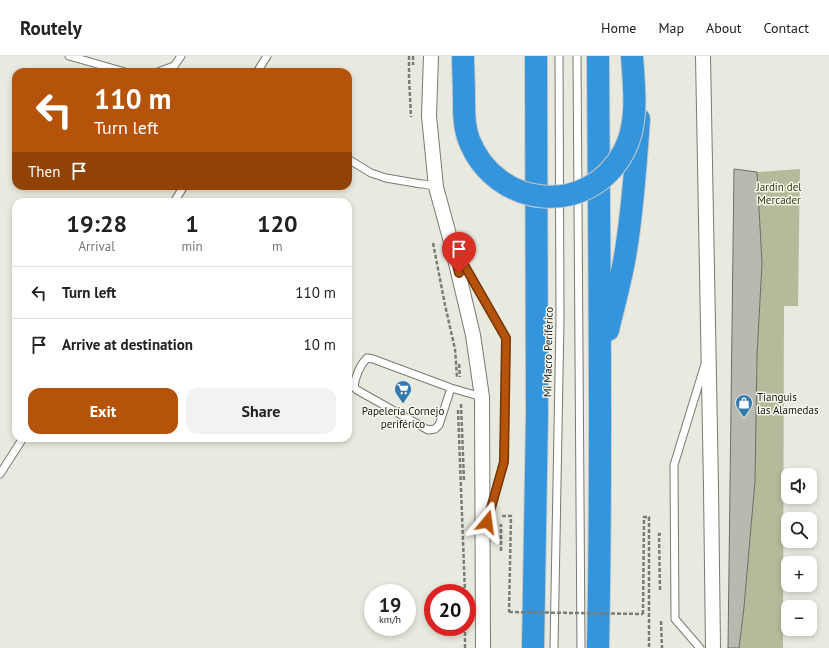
<!DOCTYPE html>
<html lang="en">
<head>
<meta charset="utf-8">
<style>
	body { margin:0; font-family:"PT Sans",sans-serif; background:#f2f2f2; color:#222; height:100vh; display:flex; flex-direction:column; font-size:15px; white-space:nowrap }
	* { box-sizing:border-box; margin:0 }
	p { font-size:13px; color:#767676 }
	.icon { flex:none; width:22px; height:22px; fill:none; stroke:currentColor; stroke-width:2; stroke-linecap:round; stroke-linejoin:round }
	.map { position:relative; flex:1; overflow:hidden }
	.details { position:absolute; left:12px; top:142px; width:340px; height:244px; display:flex; flex-direction:column; background:#fff; border-radius:12px; box-shadow:0 2px 6px #0003 }
	.details>* { flex:none }
	.hud { position:absolute; left:12px; top:12px; width:340px; height:122px; border-radius:12px; box-shadow:0 2px 6px #0003; background:#b45309; color:#fff; overflow:hidden }
	.buttons { position:absolute; left:781px; top:412px; display:grid; gap:8px }
	.buttons a { display:grid; place-items:center; width:36px; height:36px; border-radius:8px; background:#fff; box-shadow:0 2px 6px #0003; font-size:20px }
	.speed { position:absolute; left:364px; top:528px; display:flex; gap:8px; font-size:20px; font-weight:700; text-align:center }
	.speed>* { display:grid; place-content:center; width:52px; height:52px; border-radius:50%; background:#fff; box-shadow:0 2px 6px #0003; line-height:1 }
	.speed small { font-size:10px; font-weight:400 }
	.speed .limit { border:6px solid #d22; background:#fff; color:#111 }
	.pin { position:absolute; display:grid; place-items:center; width:34px; height:34px; color:#fff; margin:-41px -17px; border-radius:50% 50% 50% 0; rotate:-45deg; box-shadow:0 0 4px #0007 }
	.pin .icon { rotate:45deg }
	.me { position:absolute; width:44px; margin:-22px; rotate:16deg; stroke-linejoin:round; filter:drop-shadow(0 0 3px #0008) }
	.turn { display:flex; align-items:center; gap:14px; height:84px; padding:0 16px; font-size:18px }
	.turn .icon { width:52px; height:52px; stroke-width:2.5 }
	.turn b { display:block; font-size:28px; line-height:34px }
	.then { display:flex; align-items:center; height:38px; padding:0 16px; background:#0003; gap:8px; font-size:15px }
	.eta { display:flex; justify-content:space-evenly; align-items:center; height:68px; text-align:center }
	.eta b { font-size:24px; font-weight:700; line-height:28px }
	.primary-button { display:flex; gap:8px; margin-top:auto; padding:8px 16px }
	.primary-button a { flex:1; height:46px; border-radius:12px; background:#b45309; color:#fff; font-size:16px; font-weight:700; line-height:46px; text-align:center }
	.primary-button a+a { background:#f2f2f2; color:#222 }
	ul { padding:0; list-style:none }
	li { display:flex; align-items:center; gap:12px; height:52px; padding:0 16px; border-top:1px solid #e0e0e0 }
	li div { flex:1 }
	li b { display:block; font-size:15px }
	li em { font-style:normal }
	header { display:flex; align-items:center; gap:24px; box-sizing:border-box; height:56px; padding:0 20px; background:#fff; border-bottom:1px solid #e0e0e0 }
	header strong { font-size:19px }
	nav { display:flex; gap:22px; margin-inline-start:auto; font-size:14px }
	.map>svg:first-child { display:block }
	.green { fill:#b6ba9a }
	.building { fill:#b8b9af; stroke:#6d6e65 }
	.lines { fill:none; stroke-linecap:round; stroke-linejoin:round }
	.lane-casing { stroke:#797a71; stroke-width:9 }
	.street-casing { stroke:#797a71; stroke-width:16 }
	.highway-casing { stroke:#c7c8c7; stroke-width:24 }
	.path { stroke:#7b7d75; stroke-width:2.5; stroke-dasharray:4 2; stroke-linecap:butt }
	.lane { stroke:#fff; stroke-width:7 }
	.street { stroke:#fff; stroke-width:14 }
	.highway { stroke:#3495dd; stroke-width:22 }
	.highway-bridge-casing { stroke:#c7c8c7; stroke-width:24; stroke-linecap:butt }
	.path-bridge { stroke:#7b7d75; stroke-width:2.5; stroke-dasharray:4 2; stroke-linecap:butt }
	.highway-bridge { stroke:#3495dd; stroke-width:22 }
	.route-casing { stroke:#753606; stroke-width:10 }
	.route { stroke:#b45309; stroke-width:7 }
	.labels { text-anchor:middle; dominant-baseline:central; stroke-width:3; stroke-linejoin:round; paint-order:stroke }
	.park-label { font-size:11px; fill:#383b12; stroke:#f6f7ed }
	.street-label { font-size:11px; fill:#171814; stroke:#f6f7ed }
	.poi-label { font-size:11px; fill:#171814; stroke:#f6f7ed; text-anchor:start }
</style>
</head>
<body>
<header>
<strong>Routely</strong>
<nav><a>Home</a><a>Map</a><a>About</a><a>Contact</a></nav>
</header>
<div class="map">
<svg width="829" height="592" viewBox="0 0 829 592">
	<rect width="100%" height="100%" fill="#e8eadf"/>
	<path class="green" d="M 800,113 L 798,250 L 784,250 L 783,592 L 739,592 L 744,551 L 755,425 L 757,300 L 762,207 L 757,116 Z"/>
	<path class="building" d="M 734,113 L 757,116 L 762,207 L 757,300 L 755,425 L 744,551 L 739,592 L 728,592 Z"/>
	<g class="lines">
		<g class="lane-casing">
			<g id="lane">
				<path d="M 69,0 L 125,16"/>
				<path d="M 577,0 L 581,592"/>
				<path d="M 158,16 L 174,10 L 181,0"/>
				<path d="M 257,16 L 267,0"/>
				<path d="M 348,103 L 371,117 L 386,122 L 421,128 L 424,128 L 436,131"/>
				<path d="M 174,146 L 184,130"/>
				<path d="M 458,199 L 506,282 L 504,406 L 487,466"/>
				<path d="M 451,332 L 439,369 L 435,373 L 428,374 L 357,334 L 354,331 C 355,321 360,309 367,302 L 373,303 L 451,332 L 482,341"/>
				<path d="M 0,418 L 23,382"/>
				<path d="M 554,592 L 560,264 L 559,0"/>
				<path d="M 700,592 L 675,563 L 674,409 L 705,308"/>
			</g>
		</g>
		<g class="street-casing">
			<g id="street">
				<path d="M 431,0 L 429,60 L 436,131 L 451,186 L 473,279 L 482,341 L 483,592"/>
				<path d="M 703,0 L 711,431 L 713,592"/>
			</g>
		</g>
		<g class="highway-casing">
			<g id="highway">
				<path d="M 608,274 C 614,248 622,221 626,194 C 633,151 636,107 639,63"/>
				<path d="M 533,592 L 537,357 L 536,0"/>
				<path d="M 598,592 C 602,395 599,197 598,0"/>
			</g>
		</g>
		<g class="path">
			<path d="M 409,0 L 409,21 L 411,61"/>
			<path d="M 413,0 L 413,9"/>
			<path d="M 433,187 L 445,249 L 455,293 L 457,321"/>
			<path d="M 459,308 L 460,321"/>
			<path d="M 461,348 L 464,425"/>
			<path d="M 458,354 L 465,537"/>
			<path d="M 502,460 L 511,460 L 509,556"/>
			<path d="M 501,495 L 501,468"/>
			<path d="M 660,534 L 659,478 L 662,478"/>
			<path d="M 643,558 L 644,461 L 649,461 L 649,592"/>
			<path d="M 661,565 L 662,592"/>
			<path d="M 465,592 L 465,575"/>
		</g>
		<use href="#lane" class="lane"/>
		<use href="#street" class="street"/>
		<use href="#highway" class="highway"/>
		<g class="highway-bridge-casing">
			<path id="highway-bridge" d="M 463,0 C 463,14 464,28 464,42 C 464,56 464,71 469,84 C 496,153 589,162 624,95 C 639,67 634,31 632,0"/>
		</g>
		<path class="path-bridge" d="M 509,556 L 643,558"/>
		<use href="#highway-bridge" class="highway-bridge"/>
	</g>
	<g class="lines">
		<g class="route-casing">
			<path id="route" d="M 459,217 L 451,186 L 506,282 L 504,406 L 487,466"/>
		</g>
		<use href="#route" class="route"/>
	</g>
	<defs>
		<g id="supermarket-pin" transform="scale(0.9)"><path d="M0 17L-7.5 6A9.5 9.5 0 1 1 7.5 6Z" fill="#357aaf" stroke="#f6f7ed"/><path d="M-6-5.5h2.5l.6 2H6L4.5 2H-2.5L-4.4-4H-6ZM-1.5 3.2a1.3 1.3 0 1 0 .1 0ZM3 3.2a1.3 1.3 0 1 0 .1 0Z" fill="#fff"/></g>
		<g id="shop-pin" transform="scale(0.9)"><path d="M0 17L-7.5 6A9.5 9.5 0 1 1 7.5 6Z" fill="#357aaf" stroke="#f6f7ed"/><path d="M-5-2.5h2.3a2.7 3.5 0 0 1 5.4 0H5L5.5 6h-11ZM-1.5-2.5h3a1.5 2.3 0 0 0-3 0Z" fill="#fff"/></g>
	</defs>
	<g fill-rule="evenodd">
		<use href="#supermarket-pin" x="403" y="333"/>
		<use href="#shop-pin" x="744" y="347"/>
	</g>
	<g class="labels">
		<g class="park-label">
			<text x="779" y="131">Jardin del<tspan x="779" dy="13">Mercader</tspan></text>
		</g>
		<g class="street-label">
			<text transform="translate(548 296) rotate(-89)">Mi Macro Periférico</text>
		</g>
		<g class="poi-label">
			<text x="757" y="341">Tianguis<tspan x="757" dy="13">las Alamedas</tspan></text>
			<text x="403" y="355" text-anchor="middle">Papelería Cornejo<tspan x="403" dy="13">periférico</tspan></text>
		</g>
	</g>
</svg>
<div class="buttons">
<a><svg class="icon" aria-label="sound" viewBox="0 0 24 24"><path d="M4 9h4l5-4v14l-5-4H4zM17 9q2 3 0 6"/></svg></a>
<a><svg class="icon" aria-label="search" viewBox="0 0 24 24"><circle cx="10" cy="10" r="6"/><path d="M15 15l6 6"/></svg></a>
<a>+</a>
<a>−</a>
</div>
<div class="speed"><div>19<small>km/h</small></div><div class="limit">20</div></div>
<div class="pin" style="left:459px;top:217px;background:#d93025"><svg class="icon" aria-label="arrive" viewBox="0 0 24 24"><path d="M6 21V4h12l-3 4 3 4H6"/></svg></div>
<svg class="me" style="left:487px;top:466px" viewBox="-20 -20 40 40"><path d="M0-17L14 15 0 8-14 15z" fill="#b45309" stroke="#fff" stroke-width="4"/></svg>
<div class="hud">
<div class="turn"><svg class="icon" aria-label="left" viewBox="0 0 24 24"><path d="M17 20v-9H6M10 6l-5 5 5 5"/></svg><div><b>110 m</b>Turn left</div></div>
<div class="then">Then<svg class="icon" aria-label="arrive" viewBox="0 0 24 24"><path d="M6 21V4h12l-3 4 3 4H6"/></svg></div>
</div>
<section class="details">
<div class="eta">
<div><b>19:28</b><p>Arrival</p></div>
<div><b>1</b><p>min</p></div>
<div><b>120</b><p>m</p></div>
</div>
<ul>
<li><svg class="icon" aria-label="left" viewBox="0 0 24 24"><path d="M17 20v-9H6M10 6l-5 5 5 5"/></svg><div><b>Turn left</b></div><em>110 m</em></li>
<li><svg class="icon" aria-label="arrive" viewBox="0 0 24 24"><path d="M6 21V4h12l-3 4 3 4H6"/></svg><div><b>Arrive at destination</b></div><em>10 m</em></li>
</ul>
<div class="primary-button"><a>Exit</a><a>Share</a></div>
</section>
</div>
</body>
</html>
